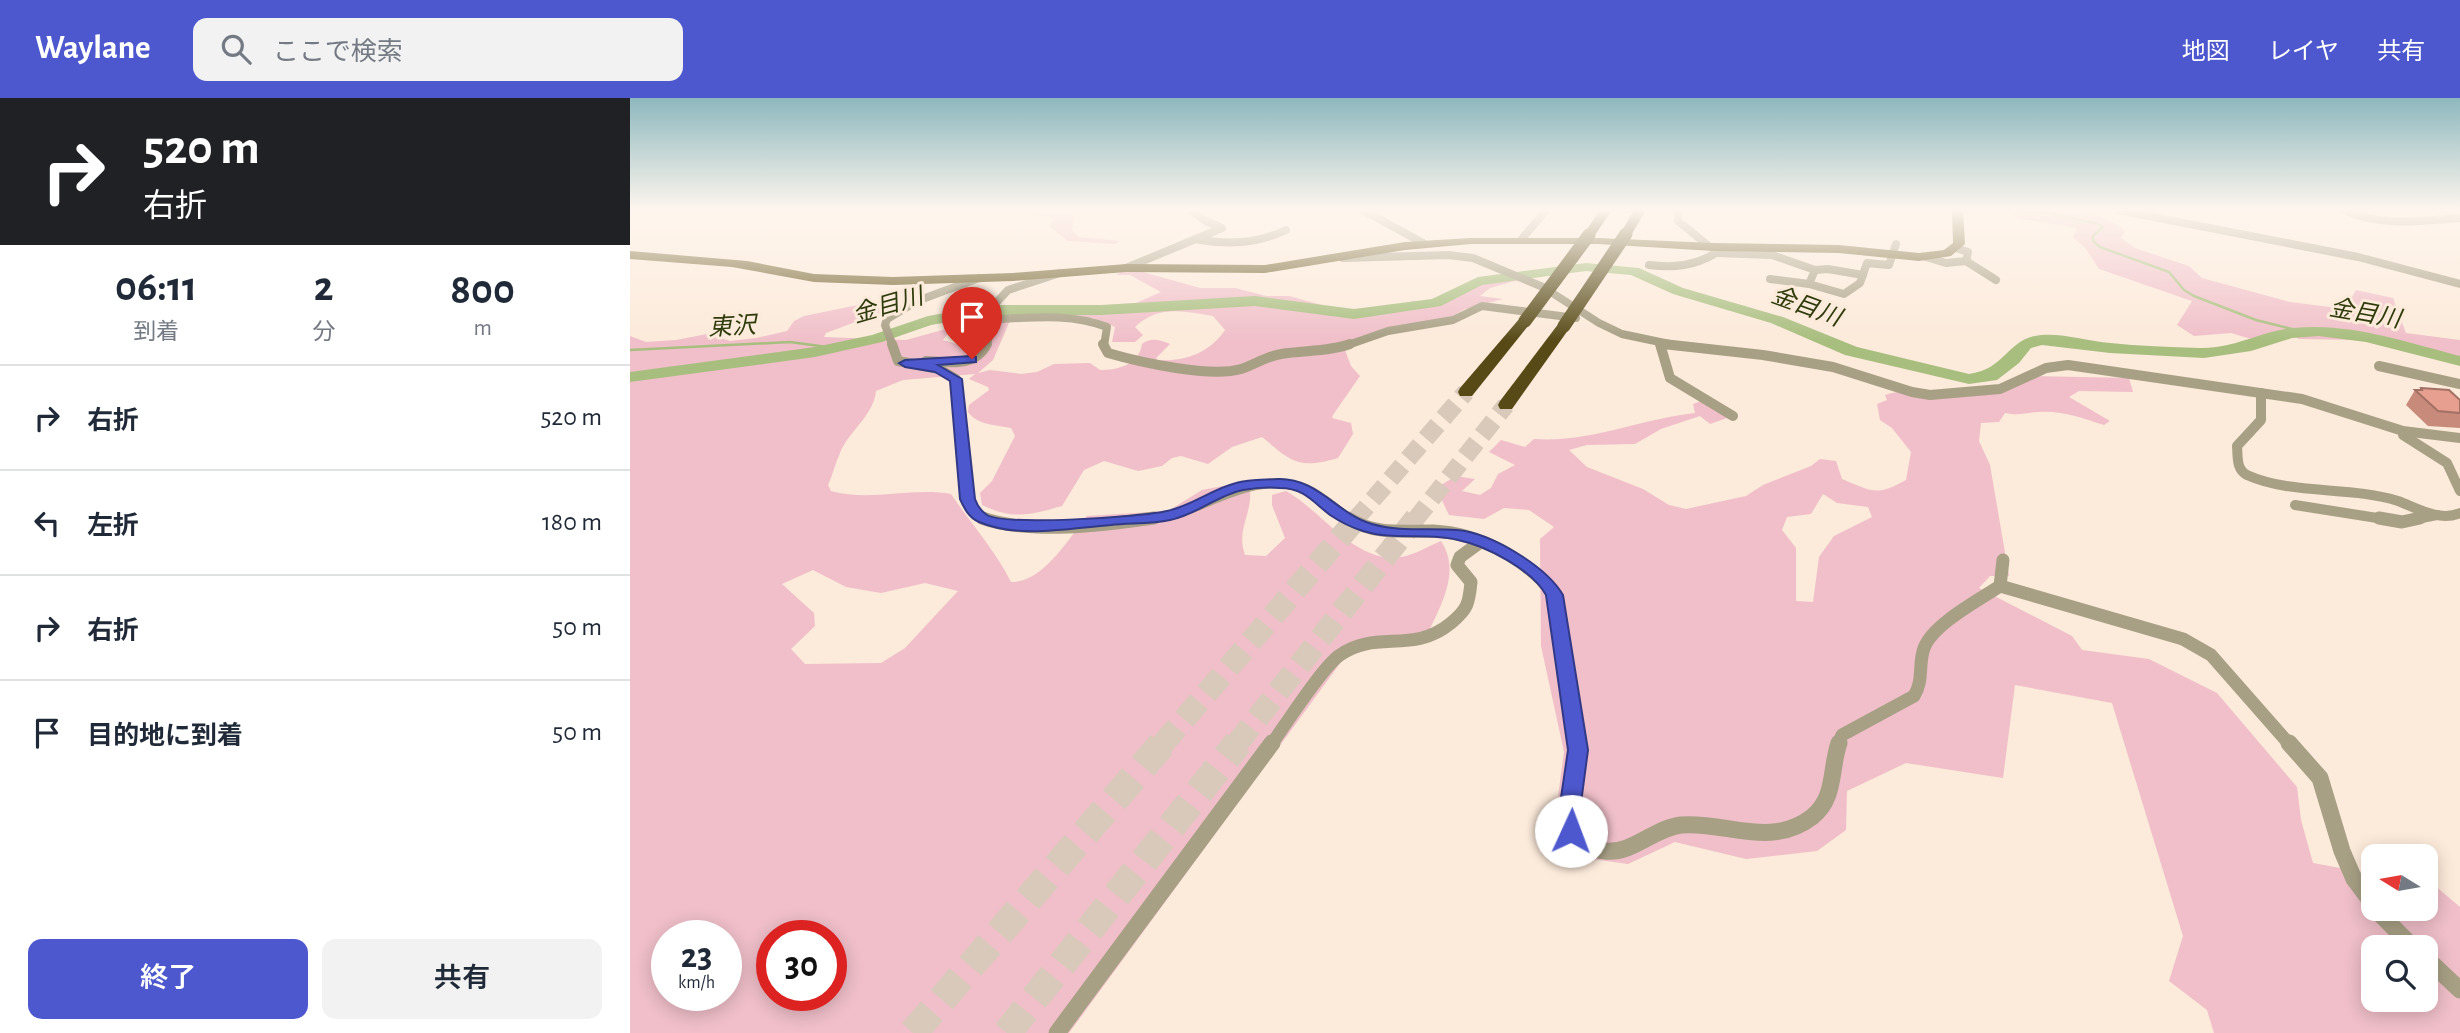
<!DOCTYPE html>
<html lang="ja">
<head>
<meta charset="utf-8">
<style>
	body { margin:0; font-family:"Alegreya Sans","Noto Sans JP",sans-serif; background:#f2f2f3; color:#1f2937; height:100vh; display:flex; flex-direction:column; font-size:26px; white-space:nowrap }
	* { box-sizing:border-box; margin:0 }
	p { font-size:23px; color:#747a83 }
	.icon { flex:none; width:38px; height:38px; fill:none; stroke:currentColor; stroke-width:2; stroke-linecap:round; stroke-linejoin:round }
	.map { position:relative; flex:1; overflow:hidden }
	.side { display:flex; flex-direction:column; background:#fff; width:630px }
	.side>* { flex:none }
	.hud { background:#202124; color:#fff; overflow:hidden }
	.needle { width:46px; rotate:281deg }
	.fabs { position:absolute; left:1731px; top:746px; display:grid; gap:14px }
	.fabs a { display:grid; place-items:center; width:77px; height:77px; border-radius:14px; background:#fff; box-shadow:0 4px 18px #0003; font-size:35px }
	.speed { position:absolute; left:21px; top:822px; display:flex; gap:14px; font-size:35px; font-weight:700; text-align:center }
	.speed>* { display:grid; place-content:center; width:91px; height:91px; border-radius:50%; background:#fff; box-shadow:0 4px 18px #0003; line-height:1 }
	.speed small { font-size:18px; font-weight:400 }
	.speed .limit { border:10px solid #d22; background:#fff; color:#111 }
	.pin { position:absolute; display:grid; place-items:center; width:60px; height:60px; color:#fff; margin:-72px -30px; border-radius:50% 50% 50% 0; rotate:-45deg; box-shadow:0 0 7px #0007 }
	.pin .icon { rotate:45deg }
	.me { position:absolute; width:77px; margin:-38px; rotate:2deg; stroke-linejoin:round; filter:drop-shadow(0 0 5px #0008) }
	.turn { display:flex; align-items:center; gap:24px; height:147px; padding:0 28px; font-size:32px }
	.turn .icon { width:91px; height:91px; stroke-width:2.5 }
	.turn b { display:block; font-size:49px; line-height:60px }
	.eta { display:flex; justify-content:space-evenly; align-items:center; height:119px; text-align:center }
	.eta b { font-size:42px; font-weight:600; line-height:49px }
	.button { display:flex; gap:14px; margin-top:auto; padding:14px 28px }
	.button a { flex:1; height:80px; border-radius:14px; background:#4d58ce; color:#fff; font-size:28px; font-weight:600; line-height:80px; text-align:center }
	.button a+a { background:#f2f2f3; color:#1f2937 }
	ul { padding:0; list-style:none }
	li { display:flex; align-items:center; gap:21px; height:105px; padding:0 28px; border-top:2px solid #e0e1e3 }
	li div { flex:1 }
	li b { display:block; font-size:26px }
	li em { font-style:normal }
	header { display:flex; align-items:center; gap:42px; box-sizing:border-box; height:98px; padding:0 35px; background:#4d58ce; color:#fff }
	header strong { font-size:33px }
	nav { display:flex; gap:38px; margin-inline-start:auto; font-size:24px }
	.search { width:490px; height:63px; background:#f2f2f3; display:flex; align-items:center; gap:18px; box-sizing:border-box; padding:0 24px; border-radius:14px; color:#747a83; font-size:26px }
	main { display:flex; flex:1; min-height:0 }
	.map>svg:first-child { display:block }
	.green { fill:#f0bfc9; fill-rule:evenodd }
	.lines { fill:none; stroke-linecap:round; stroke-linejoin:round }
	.stream { stroke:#a8be7f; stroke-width:2.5 }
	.river { fill:#a8be7f; fill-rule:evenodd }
	.highway-tunnel-far2 { stroke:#d9c9bb; stroke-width:18; stroke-dasharray:18 9; stroke-linecap:butt }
	.highway-tunnel-far1 { stroke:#d9c9bb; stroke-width:23; stroke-dasharray:23 11; stroke-linecap:butt }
	.highway-tunnel { stroke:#d9c9bb; stroke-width:29; stroke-dasharray:29 15; stroke-linecap:butt }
	.street-far3 { stroke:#a8a085; stroke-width:8 }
	.street-far2 { stroke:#a8a085; stroke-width:10 }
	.street-far1 { stroke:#a8a085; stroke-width:13 }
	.street { stroke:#a8a085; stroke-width:17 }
	.primary { fill:#6f602a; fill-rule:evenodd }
	.highway { fill:#574a17; fill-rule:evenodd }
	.highway-bridge { stroke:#574a17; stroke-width:13 }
	.wall { fill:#c78a7b }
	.building { fill:#e7a08f; stroke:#a27064; stroke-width:2 }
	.route { fill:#4d58ce; stroke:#323986; stroke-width:2 }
	.labels { text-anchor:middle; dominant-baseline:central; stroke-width:6; stroke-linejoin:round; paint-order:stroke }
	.far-water-label { font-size:24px; font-style:italic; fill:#2e3c0d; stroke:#fceada }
</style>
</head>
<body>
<header>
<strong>Waylane</strong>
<div class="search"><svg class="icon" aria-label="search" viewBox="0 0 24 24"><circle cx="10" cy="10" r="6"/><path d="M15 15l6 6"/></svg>ここで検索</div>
<nav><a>地図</a><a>レイヤ</a><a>共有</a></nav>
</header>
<main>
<section class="side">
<div class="hud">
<div class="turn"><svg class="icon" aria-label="right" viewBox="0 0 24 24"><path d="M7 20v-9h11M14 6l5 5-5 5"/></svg><div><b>520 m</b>右折</div></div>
</div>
<div class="eta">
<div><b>06:11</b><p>到着</p></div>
<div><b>2</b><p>分</p></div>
<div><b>800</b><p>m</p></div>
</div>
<ul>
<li><svg class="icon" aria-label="right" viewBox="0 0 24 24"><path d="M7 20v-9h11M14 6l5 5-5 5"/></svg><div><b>右折</b></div><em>520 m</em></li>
<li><svg class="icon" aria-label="left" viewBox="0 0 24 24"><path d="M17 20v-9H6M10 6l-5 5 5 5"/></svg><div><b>左折</b></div><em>180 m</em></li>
<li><svg class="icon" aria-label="right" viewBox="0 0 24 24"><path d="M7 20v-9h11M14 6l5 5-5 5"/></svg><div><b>右折</b></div><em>50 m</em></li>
<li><svg class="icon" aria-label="arrive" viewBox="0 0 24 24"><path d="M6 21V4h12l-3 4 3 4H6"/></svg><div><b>目的地に到着</b></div><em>50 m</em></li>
</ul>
<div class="button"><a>終了</a><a>共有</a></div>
</section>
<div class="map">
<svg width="1830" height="935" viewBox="0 0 1830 935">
	<rect width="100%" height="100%" fill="#fceada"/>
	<g class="green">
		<path d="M 355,112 L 444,113 L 442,132 L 449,139 L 489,143 L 486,146 L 438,143 L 419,128 L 424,120 L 394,115 L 362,116 Z"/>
		<path d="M 1374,112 C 1414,112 1463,105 1495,133 L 1491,140 L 1505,150 L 1559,168 L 1572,180 L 1660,204 L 1724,212 L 1729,209 L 1720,202 L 1726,192 L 1763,200 L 1776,235 L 1830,242 L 1830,262 L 1779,249 L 1761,250 L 1731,242 L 1669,241 L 1654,232 L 1621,241 L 1601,235 L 1564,238 L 1547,227 L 1562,203 L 1469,171 L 1456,151 L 1443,139 L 1447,130 L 1386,120 Z"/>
		<path d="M 492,173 L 513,174 L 570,190 L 605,190 L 636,198 L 659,198 L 713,213 L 723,219 L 733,219 L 747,212 L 784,203 L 806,203 L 835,187 L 881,178 L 888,182 L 860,190 L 850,198 L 873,201 L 835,211 L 817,221 L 712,244 L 721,268 L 730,278 L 703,317 L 702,320 L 721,325 L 723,336 L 708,360 C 668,372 661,363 632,339 L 602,349 L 578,366 L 551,358 L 542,360 L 532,368 L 508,373 L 474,363 L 454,372 L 432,408 C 400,417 383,422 352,407 L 350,395 L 362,383 L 385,338 L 381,330 C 366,327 347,327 338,314 L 339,307 L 359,292 L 358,289 L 339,281 L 345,276 L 273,282 L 246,293 C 244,317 218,334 210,355 C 205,366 203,376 198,387 L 201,393 C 240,404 281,389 321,396 C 341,426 365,452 381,484 C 413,485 439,440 457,418 L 538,413 L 572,392 L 598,387 L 620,392 C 622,417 606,432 615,457 L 636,458 L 655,440 L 642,407 L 642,397 L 656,393 C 692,413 725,466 771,459 C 784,457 799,448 811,443 C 833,476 807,514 793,545 L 745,546 L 714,560 L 439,935 L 0,935 L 0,238 L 16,244 L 46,242 L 77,236 L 100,243 L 126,240 L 157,233 L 164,223 L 174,218 L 257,201 L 260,205 L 255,213 L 196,235 L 194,239 L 276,242 L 323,229 L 313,242 L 340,250 L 370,217 L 382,218 L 363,262 L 348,275 L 360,272 L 391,276 L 407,274 L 424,266 L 460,265 L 470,272 C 488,272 509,267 512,246 C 521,239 530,242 540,246 L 526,260 L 528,262 C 554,264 580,255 595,232 L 583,218 C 553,213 528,207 505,229 L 513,237 L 505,244 L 482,244 L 485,229 L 463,220 L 416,218 L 437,210 L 506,205 L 531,194 L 500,177 L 486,177 ZM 183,472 L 216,489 L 251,495 L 295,485 L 328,493 L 275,550 L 251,565 L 175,566 L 161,551 L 185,528 L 184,515 L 152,486 ZM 37,838 L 96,838 L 96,898 L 37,898 ZM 142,838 L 201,838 L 201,898 L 142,898 Z"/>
		<path d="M 1396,278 L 1499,280 L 1503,294 L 1449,293 L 1439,299 L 1480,323 L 1474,327 C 1452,320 1431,312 1408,314 C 1394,315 1390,318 1375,315 L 1369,324 L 1351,325 L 1349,343 L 1360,367 L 1379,478 L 1360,478 L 1349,490 L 1442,538 L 1452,552 L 1519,561 L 1587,595 L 1667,689 L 1671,722 L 1683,765 L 1743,776 L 1743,810 L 1796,810 L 1796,785 L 1803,786 L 1830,809 L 1830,935 L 1584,935 L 1577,912 L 1539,883 L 1553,838 L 1482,605 L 1385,587 L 1373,680 L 1276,665 L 1217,693 L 1216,732 L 1187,753 L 1116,761 L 1045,744 L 998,766 L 962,761 L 935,745 L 924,728 L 934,654 L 911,548 L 910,441 L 924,429 L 899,412 L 874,410 L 854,421 L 819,417 L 806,390 L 826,378 L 845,381 L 832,393 L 850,397 L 861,390 L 868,376 L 885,367 L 859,354 L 871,342 L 895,349 L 904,341 C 960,345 1010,321 1065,315 L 1063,306 L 1071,303 L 1100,319 L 1080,326 L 1070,318 L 1031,331 L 1005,346 L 957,347 L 939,352 L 957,369 L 1013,391 L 1039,407 L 1056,411 L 1116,398 L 1133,387 L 1181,368 L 1190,361 L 1206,363 L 1212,381 C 1242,393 1246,399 1276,382 L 1281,354 L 1262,330 L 1250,322 L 1247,306 L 1257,302 L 1255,297 C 1278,290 1275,298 1293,297 C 1327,295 1364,291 1396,278 ZM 1193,396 L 1207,405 L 1238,409 L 1242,419 L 1204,438 L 1189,459 L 1183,504 L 1166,503 L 1166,450 L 1152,432 L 1157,419 L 1181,416 ZM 1743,849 L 1796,849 L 1796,901 L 1743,901 Z"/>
	</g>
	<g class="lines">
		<g class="stream">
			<path d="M 1376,112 L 1419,115 L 1468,126 L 1473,129 L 1463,138 L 1463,143 L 1470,149 L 1539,174 L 1554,192 L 1564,198 L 1626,222 L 1670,233"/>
			<path d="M 0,252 L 160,244 L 205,250"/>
		</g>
		<path class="river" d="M 956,165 L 1009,170 L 1053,190 L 1153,219 L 1227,249 L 1339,276 C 1377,271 1377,240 1411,237 C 1433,235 1458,243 1480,245 C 1509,248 1540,249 1570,250 C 1604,251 1632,233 1663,230 C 1720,224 1776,244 1830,258 L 1830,268 L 1736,244 L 1689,238 L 1662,240 L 1621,253 L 1574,260 L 1480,255 L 1412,247 L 1401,250 L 1389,265 L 1367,282 L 1339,286 L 1215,257 L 1141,225 L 1043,196 L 1001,177 L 956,173 L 852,187 L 811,208 L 724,221 L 625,208 L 471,217 L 359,217 L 301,227 L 252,244 L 185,259 L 0,284 L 0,274 L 185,249 L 242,237 L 298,218 L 359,207 L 471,207 L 625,198 L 724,211 L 802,201 L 848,179 Z"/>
		<g class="highway-tunnel-far2">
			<path d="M 725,422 L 836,294"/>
			<path d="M 785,422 L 876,307"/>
		</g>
		<g class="highway-tunnel-far1">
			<path d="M 532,647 L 727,420"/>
			<path d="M 606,647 L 786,420"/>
		</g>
		<g class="highway-tunnel">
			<path d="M 283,935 L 533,645"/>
			<path d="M 377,935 L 608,645"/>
		</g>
		<g class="street-far3">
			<path d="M 733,112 L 793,145"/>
			<path d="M 1049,112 L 1048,123 L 1080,149"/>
			<path d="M 1488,112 L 1728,159 L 1830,186"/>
			<path d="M 1714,112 C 1749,129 1792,123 1830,120"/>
			<path d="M 565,141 C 598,147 626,146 656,132"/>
			<path d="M 891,142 L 916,112"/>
			<path d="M 1086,155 L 1142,157 L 1185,172 L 1198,171 L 1233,177"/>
			<path d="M 1296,159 L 1316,165 L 1336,163 L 1338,154 L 1326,150"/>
			<path d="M 713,160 L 818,157 L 843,160 L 913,189 L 969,225 L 992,236 L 1049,248"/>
			<path d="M 1336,163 L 1366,182"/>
			<path d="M 1019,167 C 1045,170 1064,168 1086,155 L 1084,150"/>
			<path d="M 496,170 L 592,130 L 574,122 L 561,112"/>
			<path d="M 1185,172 L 1179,186 L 1214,196 L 1230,185 L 1237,165 L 1259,167 L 1266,146"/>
			<path d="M 1140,181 L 1179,186"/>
			<path d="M 350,222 C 393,221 436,213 477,229 L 474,248"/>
			<path d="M 350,222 L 378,192 L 430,175"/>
			<path d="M 263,248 L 255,227 L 257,221 L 287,203 L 349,180"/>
			<path d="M 356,248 L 365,222"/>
			<path d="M 715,248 L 758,233 L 823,222 L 852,208 L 946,220"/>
		</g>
		<g class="street-far2">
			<path d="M 262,246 L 268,263 L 309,271 L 326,281 L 337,401 L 345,415 L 357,422"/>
			<path d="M 473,246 L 478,255 C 509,264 580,280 611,271 C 624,267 637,258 651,256 C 674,252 698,254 720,246"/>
			<path d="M 1030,246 L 1040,280 L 1103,318"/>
			<path d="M 1033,246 L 1133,257 L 1203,269 L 1282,294 L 1300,297 L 1370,291 L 1416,270 L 1438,267 L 1672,301 L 1773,333 L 1830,340"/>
			<path d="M 296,263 C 318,264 345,270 357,246"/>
			<path d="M 1749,268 L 1830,286"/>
			<path d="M 1631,295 L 1631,322 L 1607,348 C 1608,359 1606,371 1617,377 C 1661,397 1721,388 1768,403 C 1787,410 1809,424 1830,415"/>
			<path d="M 1773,337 L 1817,365 L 1830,393"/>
			<path d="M 1665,407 L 1760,422"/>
			<path d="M 510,422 C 524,420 538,419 552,414 C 593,399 631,374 676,391 C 693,398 706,412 721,422"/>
			<path d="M 1781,422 L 1807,417"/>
		</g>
		<g class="street-far1">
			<path d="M 352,420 C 400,437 474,427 524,420"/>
			<path d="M 718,420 C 744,437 773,433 803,433 C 849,435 897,461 925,497 L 948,647"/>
			<path d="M 1749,420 L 1772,424 L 1790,420"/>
			<path d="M 1370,488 L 1553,541 L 1581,557 L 1660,647"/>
			<path d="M 641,647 C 656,626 693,568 710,557 C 747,531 782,557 821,525 C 838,511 839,505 841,484 L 827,467 L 830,459 L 849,445"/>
			<path d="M 1208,647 L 1212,637 L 1284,598 C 1294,582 1288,567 1294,550 C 1303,526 1349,502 1370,488 L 1373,462"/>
		</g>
		<g class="street">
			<path d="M 948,645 L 939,726 C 945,743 958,752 975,753 C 1003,756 1024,730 1051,727 C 1096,723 1140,751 1182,719 C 1206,700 1200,671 1209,645"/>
			<path d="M 1659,645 L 1690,680 L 1712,753 L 1724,781 L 1751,817 L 1783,849"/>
			<path d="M 1796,860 L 1830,892"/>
			<path d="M 427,935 L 642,645"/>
		</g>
		<path class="primary" d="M 1322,112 L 1333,112 L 1335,146 L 1321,158 L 1289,163 L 1209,155 L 1084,153 L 968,146 L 841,146 L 775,152 L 635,175 L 496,174 L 383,183 L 263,187 L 184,184 L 102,169 L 0,161 L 0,153 L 117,163 L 184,176 L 263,179 L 383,175 L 496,166 L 635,167 L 775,144 L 841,140 L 968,140 L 1084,145 L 1209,147 L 1289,155 L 1314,152 L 1323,145 Z"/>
		<g class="highway">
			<path d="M 970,112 L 982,112 L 963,140 L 955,140 L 953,137 Z"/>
			<path d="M 1004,112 L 1016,112 L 1000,139 L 992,139 L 990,136 Z"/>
			<path d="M 895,219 L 902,223 L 842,298 L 830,298 L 828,294 L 830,290 L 890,220 Z"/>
			<path d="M 934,224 L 941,228 L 882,311 L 870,311 L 868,307 L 870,303 L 929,225 Z"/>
		</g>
		<g class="highway-bridge">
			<path d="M 895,223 L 959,137"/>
			<path d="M 934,228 L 996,136"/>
		</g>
	</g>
	<path class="wall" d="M 1791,290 L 1830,302 L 1830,330 L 1798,328 L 1776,307 L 1785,292 L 1790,292 Z"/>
	<path class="building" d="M 1791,290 L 1819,292 L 1830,302 L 1830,315 L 1808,313 L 1785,292 L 1792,292 Z"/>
	<linearGradient id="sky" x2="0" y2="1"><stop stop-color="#8eb8be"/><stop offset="0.46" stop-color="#fef6ee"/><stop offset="1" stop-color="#fef6ee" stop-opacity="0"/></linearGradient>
	<rect width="1830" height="243" fill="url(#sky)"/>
	<path class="route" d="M 342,258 L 346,259 L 346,264 L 308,267 L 332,281 L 345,401 C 347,407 351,413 357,417 C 376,428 511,419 537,413 C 562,408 582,391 606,385 C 619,381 635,382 648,381 C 688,380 707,416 742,426 C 769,434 800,430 827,432 C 861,435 916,468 933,497 L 958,652 L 949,720 L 951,733 L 948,739 L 941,741 L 933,739 L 928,720 L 938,652 L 916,497 C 902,472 857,448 828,442 C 798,434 764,443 733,433 C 723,430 709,423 700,417 C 683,404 674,390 650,390 C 639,389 624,390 613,392 C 588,397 566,417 540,422 C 521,426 500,425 481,427 C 440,430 389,441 349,424 C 339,420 334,410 330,401 L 320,283 L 305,274 L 275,269 L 269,265 L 275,262 Z"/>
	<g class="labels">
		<g class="far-water-label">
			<text transform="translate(258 208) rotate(-16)">金目川</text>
			<text transform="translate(1176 209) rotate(20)">金目川</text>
			<text transform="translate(1735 216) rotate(10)">金目川</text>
			<text transform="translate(102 229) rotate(-3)">東沢</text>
		</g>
	</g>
</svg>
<div class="fabs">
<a><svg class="needle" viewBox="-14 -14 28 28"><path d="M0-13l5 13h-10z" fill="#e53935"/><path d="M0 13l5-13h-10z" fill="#747a83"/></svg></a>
<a><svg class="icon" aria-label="search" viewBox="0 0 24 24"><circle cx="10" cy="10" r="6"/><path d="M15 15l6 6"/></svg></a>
</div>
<div class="speed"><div>23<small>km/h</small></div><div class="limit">30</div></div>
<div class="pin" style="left:342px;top:261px;background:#d93025"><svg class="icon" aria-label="arrive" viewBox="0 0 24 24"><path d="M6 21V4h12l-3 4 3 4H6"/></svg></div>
<svg class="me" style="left:941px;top:733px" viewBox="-20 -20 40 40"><circle r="19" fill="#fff"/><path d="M0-13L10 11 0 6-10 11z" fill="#4d58ce"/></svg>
</div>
</main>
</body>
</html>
